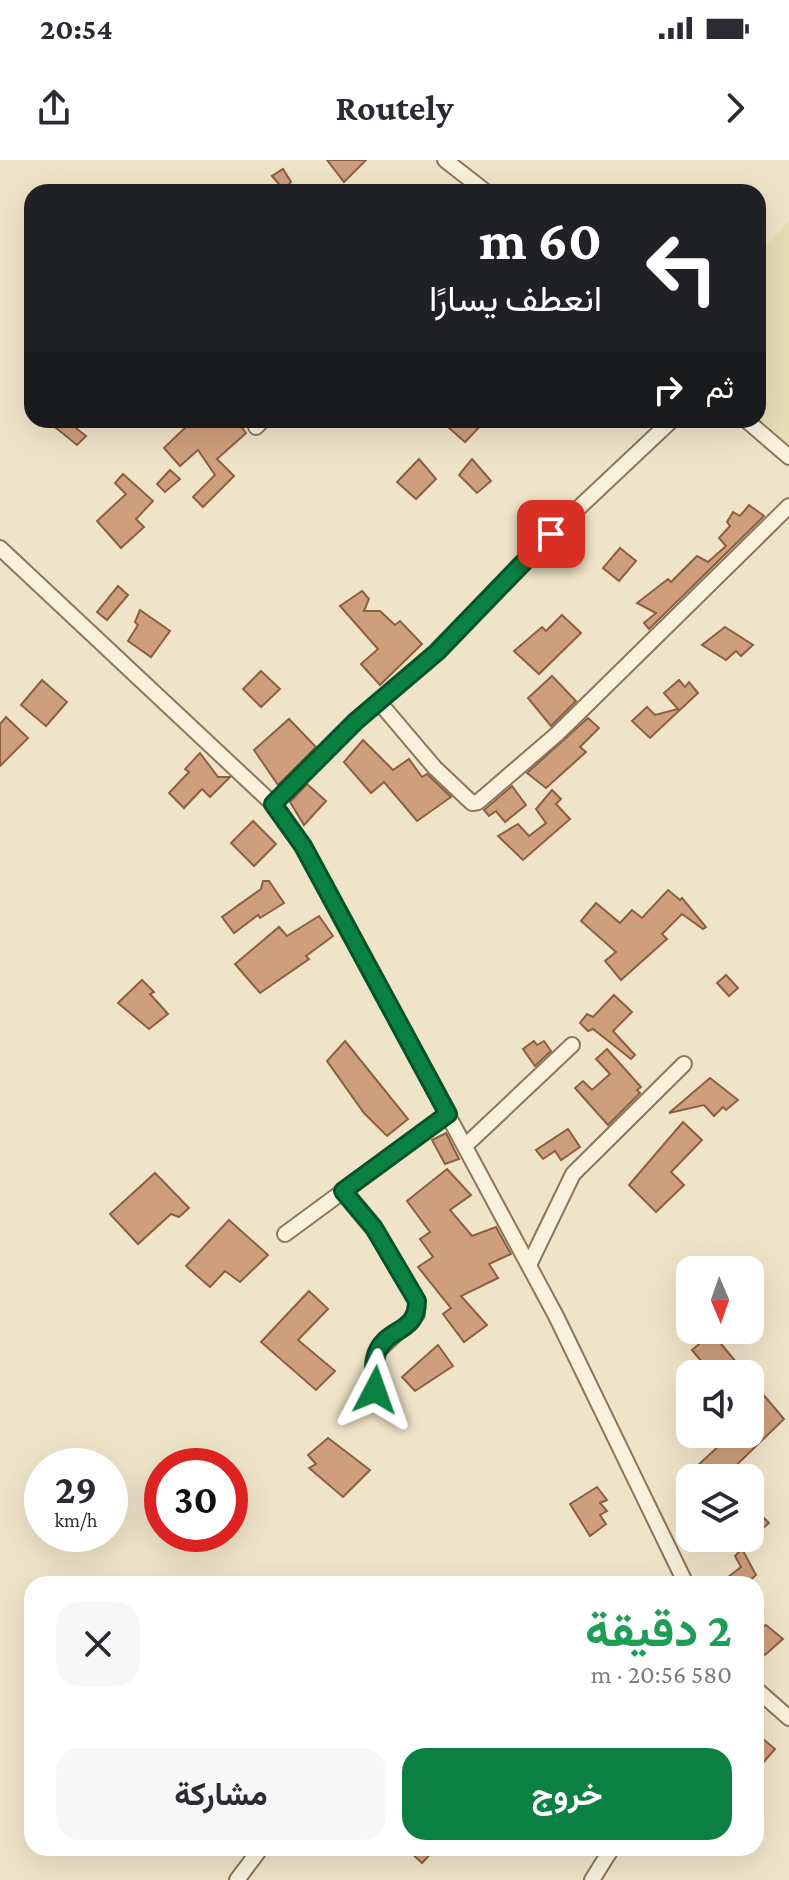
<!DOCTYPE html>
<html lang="ar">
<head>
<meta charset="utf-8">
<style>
	body { margin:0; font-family:"Crimson Pro",Vazirmatn,serif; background:#f7f7f7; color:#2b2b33; direction:rtl; height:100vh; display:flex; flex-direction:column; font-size:30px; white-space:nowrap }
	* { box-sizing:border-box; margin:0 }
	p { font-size:26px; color:#7c7c81 }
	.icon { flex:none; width:44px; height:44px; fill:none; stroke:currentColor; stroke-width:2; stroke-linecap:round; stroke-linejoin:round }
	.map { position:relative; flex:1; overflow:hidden; direction:ltr }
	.sheet { position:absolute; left:24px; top:1416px; width:740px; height:280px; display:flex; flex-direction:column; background:#fff; border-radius:24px; box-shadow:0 8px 32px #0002; direction:rtl }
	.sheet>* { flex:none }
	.hud { position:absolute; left:24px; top:24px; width:742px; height:244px; border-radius:24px; box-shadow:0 8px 32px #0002; direction:rtl; background:#202124; color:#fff; overflow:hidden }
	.needle { width:52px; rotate:178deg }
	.fabs { position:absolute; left:676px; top:1096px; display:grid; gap:16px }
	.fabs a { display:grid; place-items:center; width:88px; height:88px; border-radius:16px; background:#fff; box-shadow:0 8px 32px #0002; font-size:40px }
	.speed { position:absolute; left:24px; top:1288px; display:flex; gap:16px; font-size:40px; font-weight:700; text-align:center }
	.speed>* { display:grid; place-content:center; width:104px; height:104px; border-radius:50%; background:#fff; box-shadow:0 8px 32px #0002; line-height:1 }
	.speed small { font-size:20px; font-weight:400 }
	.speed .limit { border:12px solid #d22; background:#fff; color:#111 }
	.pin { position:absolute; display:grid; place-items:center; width:68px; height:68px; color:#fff; margin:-34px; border-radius:16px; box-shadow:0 4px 12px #0006 }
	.me { position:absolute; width:88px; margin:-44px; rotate:4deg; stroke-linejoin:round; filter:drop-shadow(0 0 6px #0008) }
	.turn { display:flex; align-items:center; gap:28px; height:168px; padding:0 32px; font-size:36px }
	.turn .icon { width:104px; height:104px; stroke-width:2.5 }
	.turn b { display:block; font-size:56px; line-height:68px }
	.then { display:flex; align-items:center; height:76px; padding:0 32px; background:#0003; gap:16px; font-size:30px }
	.round { display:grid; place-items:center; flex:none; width:84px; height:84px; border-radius:24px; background:#f7f7f7 }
	.head { display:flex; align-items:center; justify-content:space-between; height:136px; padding:0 32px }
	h1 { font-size:48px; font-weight:700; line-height:60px; color:#1e9e55 }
	.primary-button { display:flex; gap:16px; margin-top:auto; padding:16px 32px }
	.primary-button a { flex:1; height:92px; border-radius:24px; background:#0b8043; color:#fff; font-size:32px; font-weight:700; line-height:92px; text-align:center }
	.primary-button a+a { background:#f7f7f7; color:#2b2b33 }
	.status { display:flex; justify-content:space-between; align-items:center; height:56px; padding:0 40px; background:#fff; direction:ltr }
	.status svg { height:22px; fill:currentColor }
	header { display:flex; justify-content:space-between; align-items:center; height:104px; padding:0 32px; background:#fff; font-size:36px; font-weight:700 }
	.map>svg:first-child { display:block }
	.farmland { fill:#e6deb5 }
	.building { fill:#cf9f7d; stroke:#8d5f41; stroke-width:2 }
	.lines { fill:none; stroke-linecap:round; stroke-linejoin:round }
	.minor-casing { stroke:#8d765c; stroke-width:18 }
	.minor { stroke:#faf1dc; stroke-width:14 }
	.route-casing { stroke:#07532c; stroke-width:20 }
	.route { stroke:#0b8043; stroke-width:14 }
</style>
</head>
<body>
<div class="status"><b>20:54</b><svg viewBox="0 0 49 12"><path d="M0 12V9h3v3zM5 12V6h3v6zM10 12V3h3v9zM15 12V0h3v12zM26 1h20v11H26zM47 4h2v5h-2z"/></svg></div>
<header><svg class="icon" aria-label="forward" viewBox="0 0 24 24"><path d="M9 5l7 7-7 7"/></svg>Routely<svg class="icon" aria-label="share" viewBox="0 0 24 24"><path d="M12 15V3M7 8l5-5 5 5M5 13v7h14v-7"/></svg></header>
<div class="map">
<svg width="789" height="1720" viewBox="0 0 789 1720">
	<rect width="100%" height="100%" fill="#f0e4c8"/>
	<path class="farmland" d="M 789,61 L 789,287 L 758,257 L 758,95 Z"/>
	<g class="building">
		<path d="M 327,0 L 366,0 L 344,22 Z"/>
		<path d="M 283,9 L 291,22 L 284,30 L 272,16 Z"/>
		<path d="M 61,260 L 66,260 L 86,276 L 77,285 L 55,267 Z"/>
		<path d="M 193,260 L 236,260 L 246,273 L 217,299 L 234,316 L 203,347 L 193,337 L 215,315 L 198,290 L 180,306 L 164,288 Z"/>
		<path d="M 457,260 L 486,260 L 465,282 L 449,268 Z"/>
		<path d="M 419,299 L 436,319 L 416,339 L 397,322 Z"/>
		<path d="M 472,299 L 491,321 L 477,333 L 459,315 Z"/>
		<path d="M 170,310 L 180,319 L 165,332 L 157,324 Z"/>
		<path d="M 123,314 L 153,341 L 136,359 L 144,367 L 121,388 L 97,361 L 126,334 L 115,323 Z"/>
		<path d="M 749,345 L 764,356 L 649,469 L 644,463 L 656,453 L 637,443 L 668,419 L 671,422 L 697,396 L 708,402 L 726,386 L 719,378 L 730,366 L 727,362 L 733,352 L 740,356 Z"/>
		<path d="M 620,388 L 636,401 L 619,421 L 603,408 Z"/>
		<path d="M 118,426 L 128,435 L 107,460 L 97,452 Z"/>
		<path d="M 362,431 L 369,439 L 364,451 L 380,451 L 395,465 L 400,461 L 422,484 L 380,525 L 361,504 L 378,489 L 340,446 Z"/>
		<path d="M 140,450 L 170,471 L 151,497 L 128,481 L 138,465 L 135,462 Z"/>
		<path d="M 562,455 L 581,473 L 539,514 L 514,491 L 542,467 L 546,471 Z"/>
		<path d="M 725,467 L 753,485 L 741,496 L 736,491 L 726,500 L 702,485 Z"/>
		<path d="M 261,511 L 280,529 L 261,547 L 243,529 Z"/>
		<path d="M 552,516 L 576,541 L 551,566 L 528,538 Z"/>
		<path d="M 42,520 L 67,542 L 46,566 L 21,545 Z"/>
		<path d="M 679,520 L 685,527 L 689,522 L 698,533 L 650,578 L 632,561 L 647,547 L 655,555 L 678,549 L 664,533 Z"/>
		<path d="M 6,557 L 28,578 L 0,606 L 0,564 Z"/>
		<path d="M 588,558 L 599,568 L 580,587 L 586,592 L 546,628 L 527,613 Z"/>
		<path d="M 289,559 L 316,587 L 278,625 L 254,590 Z"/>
		<path d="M 363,580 L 393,610 L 409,599 L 422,617 L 427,614 L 451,637 L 417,661 L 384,622 L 371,633 L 344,602 Z"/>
		<path d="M 200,593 L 218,617 L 230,617 L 210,637 L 202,629 L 184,648 L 169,633 L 189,612 L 185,609 Z"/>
		<path d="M 307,624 L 326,641 L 304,665 L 290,642 Z"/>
		<path d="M 512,626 L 526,645 L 505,662 L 496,651 L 489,656 L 484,650 Z"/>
		<path d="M 552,630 L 561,639 L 556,644 L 570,659 L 523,700 L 498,676 L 518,664 L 529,676 L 546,663 L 536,649 Z"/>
		<path d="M 253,661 L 276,684 L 254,706 L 231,683 Z"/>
		<path d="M 263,721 L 269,721 L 284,743 L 260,758 L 258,755 L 234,773 L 222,757 L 261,729 Z"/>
		<path d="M 668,730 L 680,740 L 682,738 L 706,767 L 703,769 L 682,754 L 662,774 L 667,779 L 621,820 L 605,801 L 616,792 L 581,761 L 596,743 L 620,763 L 632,750 L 642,758 Z"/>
		<path d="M 319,756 L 333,776 L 306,796 L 309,799 L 260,833 L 235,804 L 279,767 L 287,776 Z"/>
		<path d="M 726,815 L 738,828 L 729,836 L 717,823 Z"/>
		<path d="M 142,820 L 154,832 L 150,834 L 168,854 L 149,869 L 118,843 Z"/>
		<path d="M 614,835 L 632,852 L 613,871 L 635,895 L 631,899 L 593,869 L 588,871 L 580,863 L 587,854 L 593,857 Z"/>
		<path d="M 345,881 L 408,959 L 387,976 L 364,953 L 327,901 Z"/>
		<path d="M 534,881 L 537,885 L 544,881 L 551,891 L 535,906 L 523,889 Z"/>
		<path d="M 607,889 L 641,927 L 637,930 L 640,933 L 608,965 L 575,928 L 583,921 L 592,930 L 610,914 L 596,899 Z"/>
		<path d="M 710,918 L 738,940 L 726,950 L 723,947 L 714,956 L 704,945 L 669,953 Z"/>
		<path d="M 683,962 L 702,980 L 671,1012 L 684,1025 L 656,1052 L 629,1025 Z"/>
		<path d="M 568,969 L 580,987 L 561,1000 L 555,991 L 543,999 L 536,990 Z"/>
		<path d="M 446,973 L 459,999 L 445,1004 L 432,980 Z"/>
		<path d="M 447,1009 L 471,1035 L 450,1050 L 472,1076 L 496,1067 L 511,1094 L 489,1104 L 498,1118 L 461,1136 L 487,1165 L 464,1182 L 443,1154 L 451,1148 L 418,1107 L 433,1097 L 420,1079 L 430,1072 L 407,1041 Z"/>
		<path d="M 155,1013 L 189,1048 L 179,1057 L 171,1054 L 138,1084 L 110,1054 Z"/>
		<path d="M 229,1060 L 268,1095 L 240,1122 L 225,1111 L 210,1127 L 186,1106 Z"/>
		<path d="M 309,1131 L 328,1149 L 298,1180 L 335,1211 L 316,1230 L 261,1182 Z"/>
		<path d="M 712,1173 L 746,1214 L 712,1214 L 692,1190 Z"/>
		<path d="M 438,1185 L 453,1206 L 415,1231 L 402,1217 Z"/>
		<path d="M 750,1219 L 784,1259 L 723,1318 L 684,1318 L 732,1274 L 750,1274 Z"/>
		<path d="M 328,1278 L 370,1310 L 343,1337 L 309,1308 L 316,1304 L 308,1295 Z"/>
		<path d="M 597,1327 L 607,1340 L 600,1343 L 607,1351 L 600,1355 L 606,1364 L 590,1376 L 570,1344 Z"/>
		<path d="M 759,1353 L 769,1363 L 755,1375 L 750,1361 Z"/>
		<path d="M 742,1389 L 756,1415 L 746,1424 L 719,1424 L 741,1407 L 735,1396 Z"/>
		<path d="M 766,1465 L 783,1479 L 765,1495 L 756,1486 L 756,1472 Z"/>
		<path d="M 756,1573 L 775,1589 L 756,1611 Z"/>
		<path d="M 406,1688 L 436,1688 L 422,1703 Z"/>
	</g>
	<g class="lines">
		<g class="minor-casing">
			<g id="minor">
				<path d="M 445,0 L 486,32"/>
				<path d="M 746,260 L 789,297"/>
				<path d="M 256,267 L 263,260"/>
				<path d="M 0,388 L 273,644 L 303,686 L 556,1156 L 686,1424"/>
				<path d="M 379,542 L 435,608 L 472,643 L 478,642 L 557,574 L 789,346"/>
				<path d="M 273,644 L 356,561 L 437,492 L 551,374 L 672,260"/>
				<path d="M 465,986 L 572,885"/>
				<path d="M 343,1031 L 374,1068 L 417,1141 L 417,1154 L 377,1192 L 375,1230"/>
				<path d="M 285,1074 L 448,954"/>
				<path d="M 529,1105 L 573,1014 L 684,904"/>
				<path d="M 756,1529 L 789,1558"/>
				<path d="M 237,1720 L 261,1688"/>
				<path d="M 592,1720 L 612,1688"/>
			</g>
		</g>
		<use href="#minor" class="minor"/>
	</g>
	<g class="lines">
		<g class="route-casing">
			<path id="route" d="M 375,1230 C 374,1216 372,1202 378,1190 C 389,1167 417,1173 417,1141 L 374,1068 L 343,1031 L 448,954 L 303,686 L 273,644 L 356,561 L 437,492 L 551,374"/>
		</g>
		<use href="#route" class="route"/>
	</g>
</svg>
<div class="fabs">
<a><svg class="needle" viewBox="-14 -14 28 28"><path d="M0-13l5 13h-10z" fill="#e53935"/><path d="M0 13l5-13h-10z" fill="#7c7c81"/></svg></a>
<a><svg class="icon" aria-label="sound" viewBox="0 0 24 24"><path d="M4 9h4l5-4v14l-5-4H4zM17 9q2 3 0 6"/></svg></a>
<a><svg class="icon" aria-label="layers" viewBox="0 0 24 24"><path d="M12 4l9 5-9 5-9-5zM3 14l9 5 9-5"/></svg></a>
</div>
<div class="speed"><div>29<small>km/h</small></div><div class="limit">30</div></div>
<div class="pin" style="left:551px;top:374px;background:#d93025"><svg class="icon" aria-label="arrive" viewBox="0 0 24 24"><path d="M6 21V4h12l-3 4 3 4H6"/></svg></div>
<svg class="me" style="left:375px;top:1230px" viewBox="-20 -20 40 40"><path d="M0-17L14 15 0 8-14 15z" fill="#0b8043" stroke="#fff" stroke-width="4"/></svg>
<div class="hud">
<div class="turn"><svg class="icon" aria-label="left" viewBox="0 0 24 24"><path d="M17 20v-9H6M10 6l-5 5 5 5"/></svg><div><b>60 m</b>انعطف يسارًا</div></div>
<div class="then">ثم<svg class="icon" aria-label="right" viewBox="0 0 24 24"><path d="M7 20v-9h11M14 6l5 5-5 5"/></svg></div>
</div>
<section class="sheet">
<div class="head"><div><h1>2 دقيقة</h1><p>580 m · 20:56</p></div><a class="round"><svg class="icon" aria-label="close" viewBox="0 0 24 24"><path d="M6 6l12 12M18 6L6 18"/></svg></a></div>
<div class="primary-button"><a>خروج</a><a>مشاركة</a></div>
</section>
</div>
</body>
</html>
